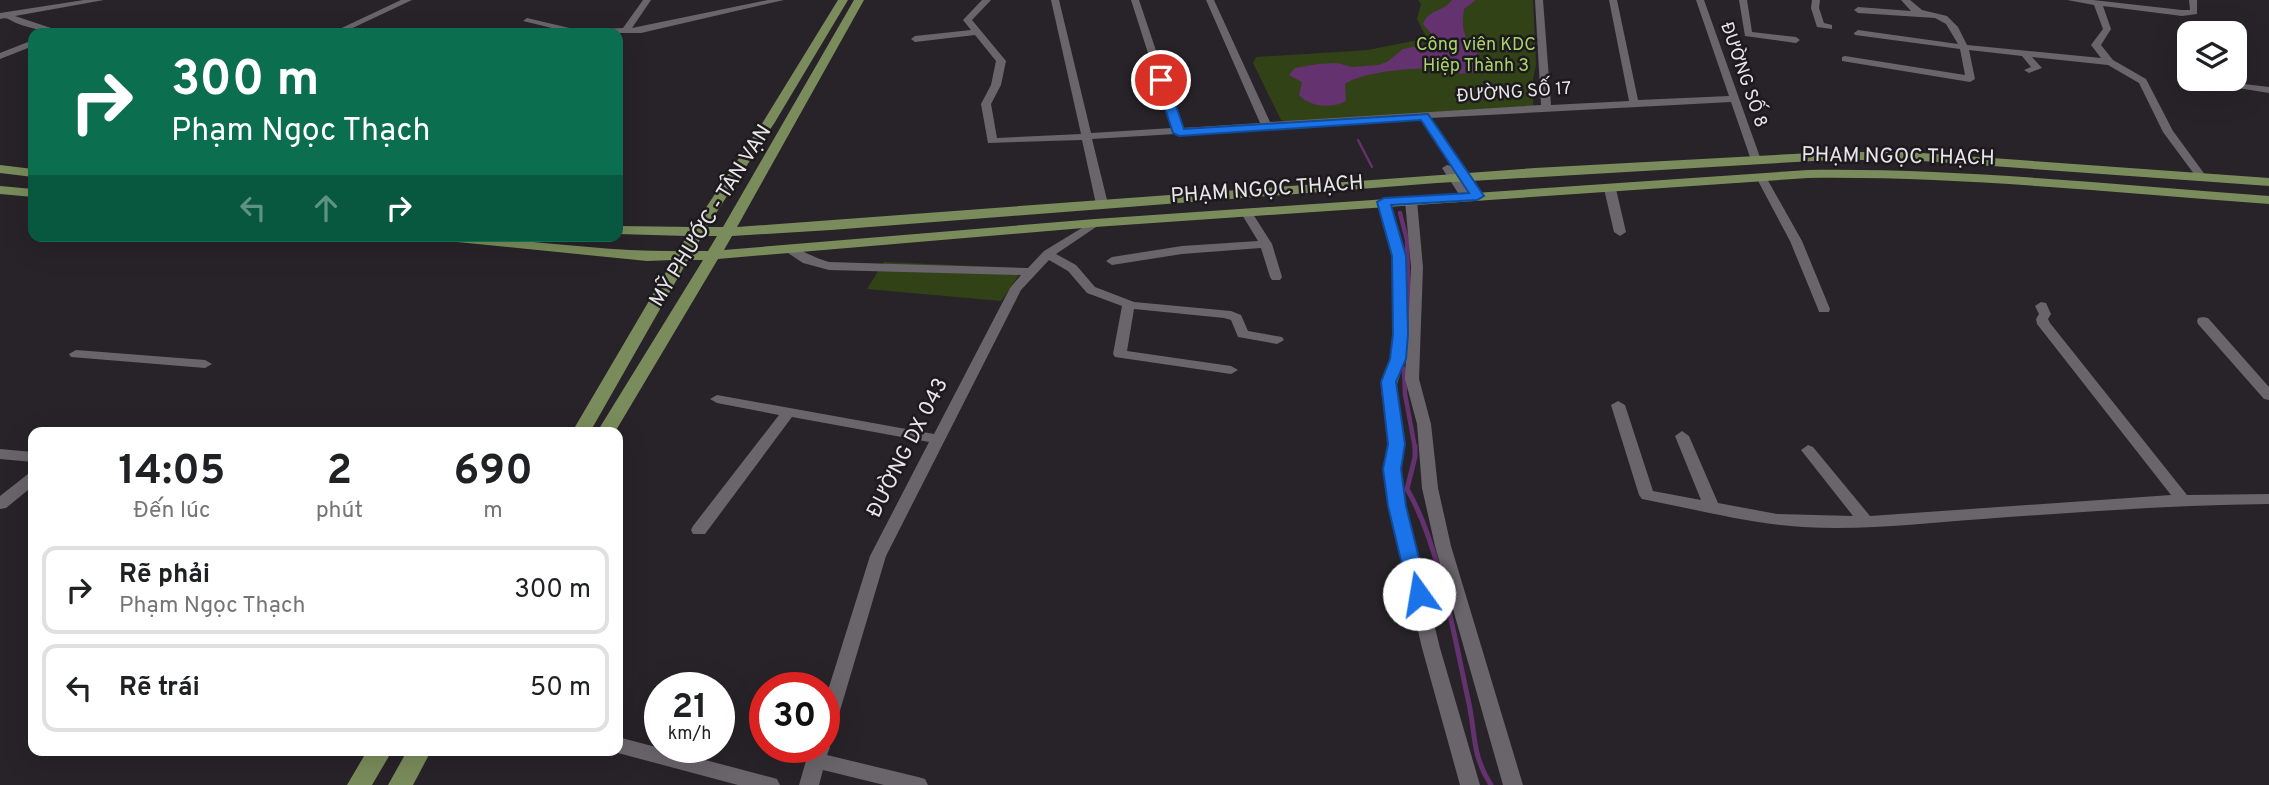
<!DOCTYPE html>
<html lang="vi">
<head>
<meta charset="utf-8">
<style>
	body { margin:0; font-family:Overpass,sans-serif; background:#f2f2f2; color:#202124; height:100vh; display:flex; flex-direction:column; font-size:26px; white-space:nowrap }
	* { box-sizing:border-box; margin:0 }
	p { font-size:23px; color:#757577 }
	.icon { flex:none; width:38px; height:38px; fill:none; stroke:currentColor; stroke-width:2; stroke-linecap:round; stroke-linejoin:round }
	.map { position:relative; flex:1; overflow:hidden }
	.panel { position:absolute; left:28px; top:427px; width:595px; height:329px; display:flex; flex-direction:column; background:#fff; border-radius:14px; box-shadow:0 7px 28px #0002 }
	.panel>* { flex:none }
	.guide { position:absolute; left:28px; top:28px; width:595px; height:214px; border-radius:14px; box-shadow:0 7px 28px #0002; background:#0b6e4f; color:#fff; overflow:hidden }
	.controls { position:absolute; left:2177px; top:21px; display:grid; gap:14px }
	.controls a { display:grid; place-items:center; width:70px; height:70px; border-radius:14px; background:#fff; box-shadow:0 7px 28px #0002; font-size:35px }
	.speed { position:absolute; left:644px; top:672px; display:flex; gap:14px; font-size:35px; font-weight:700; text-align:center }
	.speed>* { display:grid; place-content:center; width:91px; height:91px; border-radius:50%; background:#fff; box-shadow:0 7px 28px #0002; line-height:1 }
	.speed small { font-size:18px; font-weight:400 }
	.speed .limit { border:10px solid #d22; background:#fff; color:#111 }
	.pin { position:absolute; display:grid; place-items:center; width:60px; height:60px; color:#fff; margin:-30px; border:4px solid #fff; border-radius:50%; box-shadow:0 2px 7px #0007 }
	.me { position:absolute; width:77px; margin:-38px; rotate:347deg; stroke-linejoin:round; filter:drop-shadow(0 0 5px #0008) }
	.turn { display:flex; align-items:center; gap:24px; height:147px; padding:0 28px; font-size:32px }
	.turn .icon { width:91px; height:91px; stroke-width:2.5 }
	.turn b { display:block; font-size:49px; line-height:60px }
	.lanes { display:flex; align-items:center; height:66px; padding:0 28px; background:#0003; justify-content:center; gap:35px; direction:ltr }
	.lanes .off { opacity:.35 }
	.eta { display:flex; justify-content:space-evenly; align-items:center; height:119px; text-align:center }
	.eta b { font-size:42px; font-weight:700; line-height:49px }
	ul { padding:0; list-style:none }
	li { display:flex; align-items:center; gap:21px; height:88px; margin:0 14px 10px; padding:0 14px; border:4px solid #e0e0e0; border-radius:14px }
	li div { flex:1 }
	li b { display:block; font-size:26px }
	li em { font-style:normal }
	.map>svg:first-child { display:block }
	.green { fill:#324217 }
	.water { fill:#63326f }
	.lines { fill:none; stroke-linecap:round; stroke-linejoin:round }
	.stream-far2 { stroke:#63326f; stroke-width:2.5 }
	.stream-far1 { stroke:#63326f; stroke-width:4.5 }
	.stream { stroke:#63326f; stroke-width:5 }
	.minor { fill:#6a656b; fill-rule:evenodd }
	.major { fill:#7a8c5b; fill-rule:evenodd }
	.route { fill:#1a73e8; stroke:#114b97; stroke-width:2 }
	.labels { text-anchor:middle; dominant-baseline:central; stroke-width:5; stroke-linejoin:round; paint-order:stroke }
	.far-park-label { font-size:18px; fill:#aad469; stroke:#1d1a1e }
	.far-street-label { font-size:18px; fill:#e9e6e9; stroke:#1d1a1e }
	.street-label { font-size:21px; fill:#e9e6e9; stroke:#1d1a1e }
</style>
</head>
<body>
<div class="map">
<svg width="2269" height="785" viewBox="0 0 2269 785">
	<rect width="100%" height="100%" fill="#272328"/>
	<g class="green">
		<path d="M 1418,0 L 1533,0 L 1536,65 L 1533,79 L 1533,107 L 1289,122 L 1281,120 L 1253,63 L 1256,57 L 1368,50 L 1423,39 L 1425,35 L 1417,19 L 1421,4 Z"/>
		<path d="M 884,262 L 1024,268 L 1001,301 L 867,289 Z"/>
	</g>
	<path class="water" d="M 1452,0 L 1476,0 L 1464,9 C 1459,40 1471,39 1483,64 L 1478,71 C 1463,77 1451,71 1436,69 C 1414,67 1362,72 1345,84 L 1346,101 C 1333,109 1309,107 1299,95 L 1302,82 L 1289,75 L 1295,68 L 1318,64 L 1337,63 L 1352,67 L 1378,65 L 1387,62 L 1403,49 L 1432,43 L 1434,37 L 1423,24 C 1428,9 1444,12 1452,0 Z"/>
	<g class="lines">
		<path class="stream-far2" d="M 1358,140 L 1372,167"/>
		<g class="stream-far1">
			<path d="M 1400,213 L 1407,240 L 1409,320"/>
			<path d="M 1400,365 L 1404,369 L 1405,394 L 1415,448"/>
		</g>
		<path class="stream" d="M 1415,446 L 1415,457 L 1407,489 C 1439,543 1454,636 1468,699 C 1476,733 1471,754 1491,785"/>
		<g class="minor">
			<path d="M 84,0 L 104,0 L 15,16 L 66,33 C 50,33 32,29 16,23 C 9,20 8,17 0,19 L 0,13 Z"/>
			<path d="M 401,0 L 412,0 L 342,33 L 331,33 Z"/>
			<path d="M 643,0 L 651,0 L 632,28 L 768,0 L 784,0 L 641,33 L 561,33 L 564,31 L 523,21 L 527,18 L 578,30 L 623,28 Z"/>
			<path d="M 982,0 L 991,0 L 972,20 L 1006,61 L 1001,85 L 991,104 L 997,138 L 1081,134 L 1051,0 L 1059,0 L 1091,133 L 1172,128 L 1131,0 L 1139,0 L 1182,128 L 1260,123 L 1206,0 L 1214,0 L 1270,122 L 1541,105 L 1535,0 L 1543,0 L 1551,105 L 1629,101 L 1609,0 L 1617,0 L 1638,100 L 1729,96 L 1696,0 L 1704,0 L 1761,160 L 1756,163 L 1751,160 L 1731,102 L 1430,118 L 1483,196 L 1477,199 L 1473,198 L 1421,119 L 1184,134 L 1179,136 L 1175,134 L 1092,139 L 1108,204 L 1102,207 L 1096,204 L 1082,140 L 988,143 L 981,104 L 991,85 L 996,61 L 975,35 L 915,42 L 911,39 L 915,36 L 971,30 L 963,20 Z"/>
			<path d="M 1739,0 L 1747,0 L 1752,32 L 1796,37 L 1800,40 L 1796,43 L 1745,36 Z"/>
			<path d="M 1812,0 L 1820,0 L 1819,8 L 1824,23 L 1832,25 L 1832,29 L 1817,27 L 1811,8 Z"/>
			<path d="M 1901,0 L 1910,0 L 1922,10 L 1947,16 L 1958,27 L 1967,45 L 2101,58 L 2091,45 L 2103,29 L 2094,5 L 2067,0 L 2093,0 L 2182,10 L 2190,10 L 2189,0 L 2197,0 L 2197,14 L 2182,16 L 2103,6 L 2111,29 L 2101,45 L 2113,60 L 2146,79 L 2173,131 L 2206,176 L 2201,179 L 2197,178 L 2163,132 L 2139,83 L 2108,65 L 2032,57 L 2042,68 L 2029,73 L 2024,70 L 2031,67 L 2022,56 L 1969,50 L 1975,79 L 1970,82 L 1842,61 L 1842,57 L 1845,56 L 1965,75 L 1960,49 L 1855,35 L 1854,33 L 1858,30 L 1958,44 L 1946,24 L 1935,18 L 1858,13 L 1854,10 L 1858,7 L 1911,11 Z"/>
			<path d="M 33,40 L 33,46 L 0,59 L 0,53 Z"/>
			<path d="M 33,65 L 33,71 L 28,71 L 28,67 Z"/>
			<path d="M 2235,74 L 2238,75 L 2244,84 L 2269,87 L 2269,93 L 2238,88 L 2231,79 L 2235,79 Z"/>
			<path d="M 1447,165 L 1451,166 L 1472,197 L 1470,199 L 1466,200 L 1462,199 L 1442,168 Z"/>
			<path d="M 1761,174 L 1766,177 L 1802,241 L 1830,309 L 1829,312 L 1819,312 L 1818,309 L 1790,241 L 1756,177 Z"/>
			<path d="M 1610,186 L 1616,189 L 1626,232 L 1620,236 L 1614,232 L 1604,189 Z"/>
			<path d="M 1411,198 L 1417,201 L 1423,267 L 1419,379 L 1431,424 L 1438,488 L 1451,546 L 1523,785 L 1503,785 L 1435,546 L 1422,488 L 1417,424 L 1405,379 L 1407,337 L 1405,359 L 1395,391 L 1404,444 L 1400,469 L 1405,506 L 1440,648 L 1480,785 L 1460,785 L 1422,648 L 1389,506 L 1384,469 L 1390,444 L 1381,391 L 1391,359 L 1394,334 L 1393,256 L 1378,202 L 1384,199 L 1390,202 L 1405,256 L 1408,332 L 1411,267 L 1405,201 Z"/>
			<path d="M 1247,210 L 1251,211 L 1272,244 L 1282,277 L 1280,280 L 1272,280 L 1270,277 L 1261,248 L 1182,254 L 1112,265 L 1106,261 L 1112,257 L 1182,246 L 1258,241 L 1241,213 Z"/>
			<path d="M 1095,220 L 1101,223 L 1099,225 L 1056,254 L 1076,265 L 1095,287 L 1134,302 L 1231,311 L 1241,315 L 1248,331 L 1282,337 L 1284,340 L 1277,344 L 1238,337 L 1231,320 L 1224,318 L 1134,309 L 1127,351 L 1231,366 L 1238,370 L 1231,374 L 1115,357 L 1113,354 L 1122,306 L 1087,293 L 1068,271 L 1049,260 L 1021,290 L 886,556 L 833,734 L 831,740 L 826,741 L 830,747 L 827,755 L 918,777 L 925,779 L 928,785 L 884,785 L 823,770 L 819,785 L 799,785 L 810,747 L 824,747 L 824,703 L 870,556 L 929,442 L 792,417 L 705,534 L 693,534 L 691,530 L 693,526 L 779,415 L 717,403 L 710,399 L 717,395 L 934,434 L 1010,288 L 1021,275 L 829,270 L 803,263 L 782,249 L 788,245 C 802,250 814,258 829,262 L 1028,268 L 1044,251 Z"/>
			<path d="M 2041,302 L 2046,303 L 2051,314 L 2048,319 L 2050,323 L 2187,495 L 2269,494 L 2269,504 C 2173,505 2079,512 1983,519 C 1924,523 1863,531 1803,527 C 1751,524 1699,510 1647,500 L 1642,499 L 1639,495 L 1611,405 L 1618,401 L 1625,405 L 1653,491 L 1701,500 L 1675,436 L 1682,431 L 1689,436 L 1718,503 L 1777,514 L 1853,516 L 1801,450 L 1808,445 L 1813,447 L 1870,516 L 2171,495 L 2037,324 L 2036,319 L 2039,314 L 2035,306 Z"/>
			<path d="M 2203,317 L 2208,318 L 2269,387 L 2269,400 L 2264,399 L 2198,324 L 2197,321 L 2198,318 Z"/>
			<path d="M 76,350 L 205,360 L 212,364 L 205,368 L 71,357 L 69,354 Z"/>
			<path d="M 0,449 L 33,452 L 33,462 L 0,459 Z"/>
			<path d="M 33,473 L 33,486 L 6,508 L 0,509 L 0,496 L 28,474 Z"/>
			<path d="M 618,737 L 770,777 L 777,779 L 780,785 L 738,785 L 618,753 L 612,751 L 618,751 Z"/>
		</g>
		<g class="major">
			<path d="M 838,0 L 848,0 L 775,122 L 707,227 L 723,227 L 854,0 L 864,0 L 737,227 L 1535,168 L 1831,152 L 1908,152 L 2269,178 L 2269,186 L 1908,160 L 1831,160 L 1437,183 L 831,230 L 732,236 L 724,250 L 1095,219 L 1808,170 C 1962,168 2116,185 2269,196 L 2269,204 C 2116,193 1962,176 1808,178 L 1095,227 L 718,259 L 615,432 L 597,432 L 703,260 L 688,260 L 590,432 L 572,432 L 673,260 L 647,261 L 437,240 L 430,236 C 513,236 595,252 678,251 L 687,236 L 618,234 L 618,226 L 693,227 L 763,122 ZM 702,236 L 717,236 L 708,251 L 694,251 Z"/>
			<path d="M 0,165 L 33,169 L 33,177 L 0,173 Z"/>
			<path d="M 0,186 L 33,189 L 33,197 L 0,194 Z"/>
			<path d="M 367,751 L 392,751 L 372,785 L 347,785 Z"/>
			<path d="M 407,751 L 431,751 L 413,785 L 388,785 Z"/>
		</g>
	</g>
	<path class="route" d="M 1158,77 L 1167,80 L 1184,129 L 1428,114 L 1484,196 L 1477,200 L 1391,205 L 1406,256 L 1408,334 L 1406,359 L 1396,382 L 1405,444 L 1401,469 L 1406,506 L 1428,594 L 1425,599 L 1412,599 L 1409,594 L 1388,506 L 1383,469 L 1388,444 L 1381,382 L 1390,359 L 1393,334 L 1392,256 L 1377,202 L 1384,198 L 1469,193 L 1421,120 L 1179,136 L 1173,133 L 1156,80 Z"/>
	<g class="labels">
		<g class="far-park-label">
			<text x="1476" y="45">Công viên KDC<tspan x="1476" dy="21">Hiệp Thành 3</tspan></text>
		</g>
		<g class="far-street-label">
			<text transform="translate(1743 75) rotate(71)">ĐƯỜNG SỐ 8</text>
			<text transform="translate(1514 93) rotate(-4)">ĐƯỜNG SỐ 17</text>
		</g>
		<g class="street-label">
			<text transform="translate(1898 157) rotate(1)">PHẠM NGỌC THẠCH</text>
			<text transform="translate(1267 190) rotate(-4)">PHẠM NGỌC THẠCH</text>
			<text transform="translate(711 216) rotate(-58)">MỸ PHƯỚC - TÂN VẠN</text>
			<text transform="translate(908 448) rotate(-63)">ĐƯỜNG DX 043</text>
		</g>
	</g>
</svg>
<div class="controls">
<a><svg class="icon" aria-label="layers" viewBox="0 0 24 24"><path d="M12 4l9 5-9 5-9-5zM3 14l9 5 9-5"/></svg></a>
</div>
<div class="speed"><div>21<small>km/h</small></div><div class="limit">30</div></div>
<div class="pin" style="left:1161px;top:80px;background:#d93025"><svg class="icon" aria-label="arrive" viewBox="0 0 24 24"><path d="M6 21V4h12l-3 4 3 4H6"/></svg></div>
<svg class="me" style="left:1419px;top:594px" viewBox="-20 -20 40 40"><circle r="19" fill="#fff"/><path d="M0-13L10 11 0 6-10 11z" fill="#1a73e8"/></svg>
<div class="guide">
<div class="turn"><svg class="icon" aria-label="right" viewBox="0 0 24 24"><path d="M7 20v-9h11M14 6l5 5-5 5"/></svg><div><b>300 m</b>Phạm Ngọc Thạch</div></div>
<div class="lanes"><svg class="icon off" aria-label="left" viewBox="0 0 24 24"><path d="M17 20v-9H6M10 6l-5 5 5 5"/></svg><svg class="icon off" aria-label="ahead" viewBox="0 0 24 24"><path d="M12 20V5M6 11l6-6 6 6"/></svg><svg class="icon" aria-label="right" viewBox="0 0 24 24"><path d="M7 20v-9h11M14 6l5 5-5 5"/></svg></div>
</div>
<section class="panel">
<div class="eta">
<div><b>14:05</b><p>Đến lúc</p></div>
<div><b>2</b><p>phút</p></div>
<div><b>690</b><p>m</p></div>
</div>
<ul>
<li><svg class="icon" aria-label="right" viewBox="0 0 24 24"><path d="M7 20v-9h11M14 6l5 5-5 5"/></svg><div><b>Rẽ phải</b><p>Phạm Ngọc Thạch</p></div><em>300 m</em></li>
<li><svg class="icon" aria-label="left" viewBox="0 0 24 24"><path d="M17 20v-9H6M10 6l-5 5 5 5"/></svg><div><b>Rẽ trái</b></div><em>50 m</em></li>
</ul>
</section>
</div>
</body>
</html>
